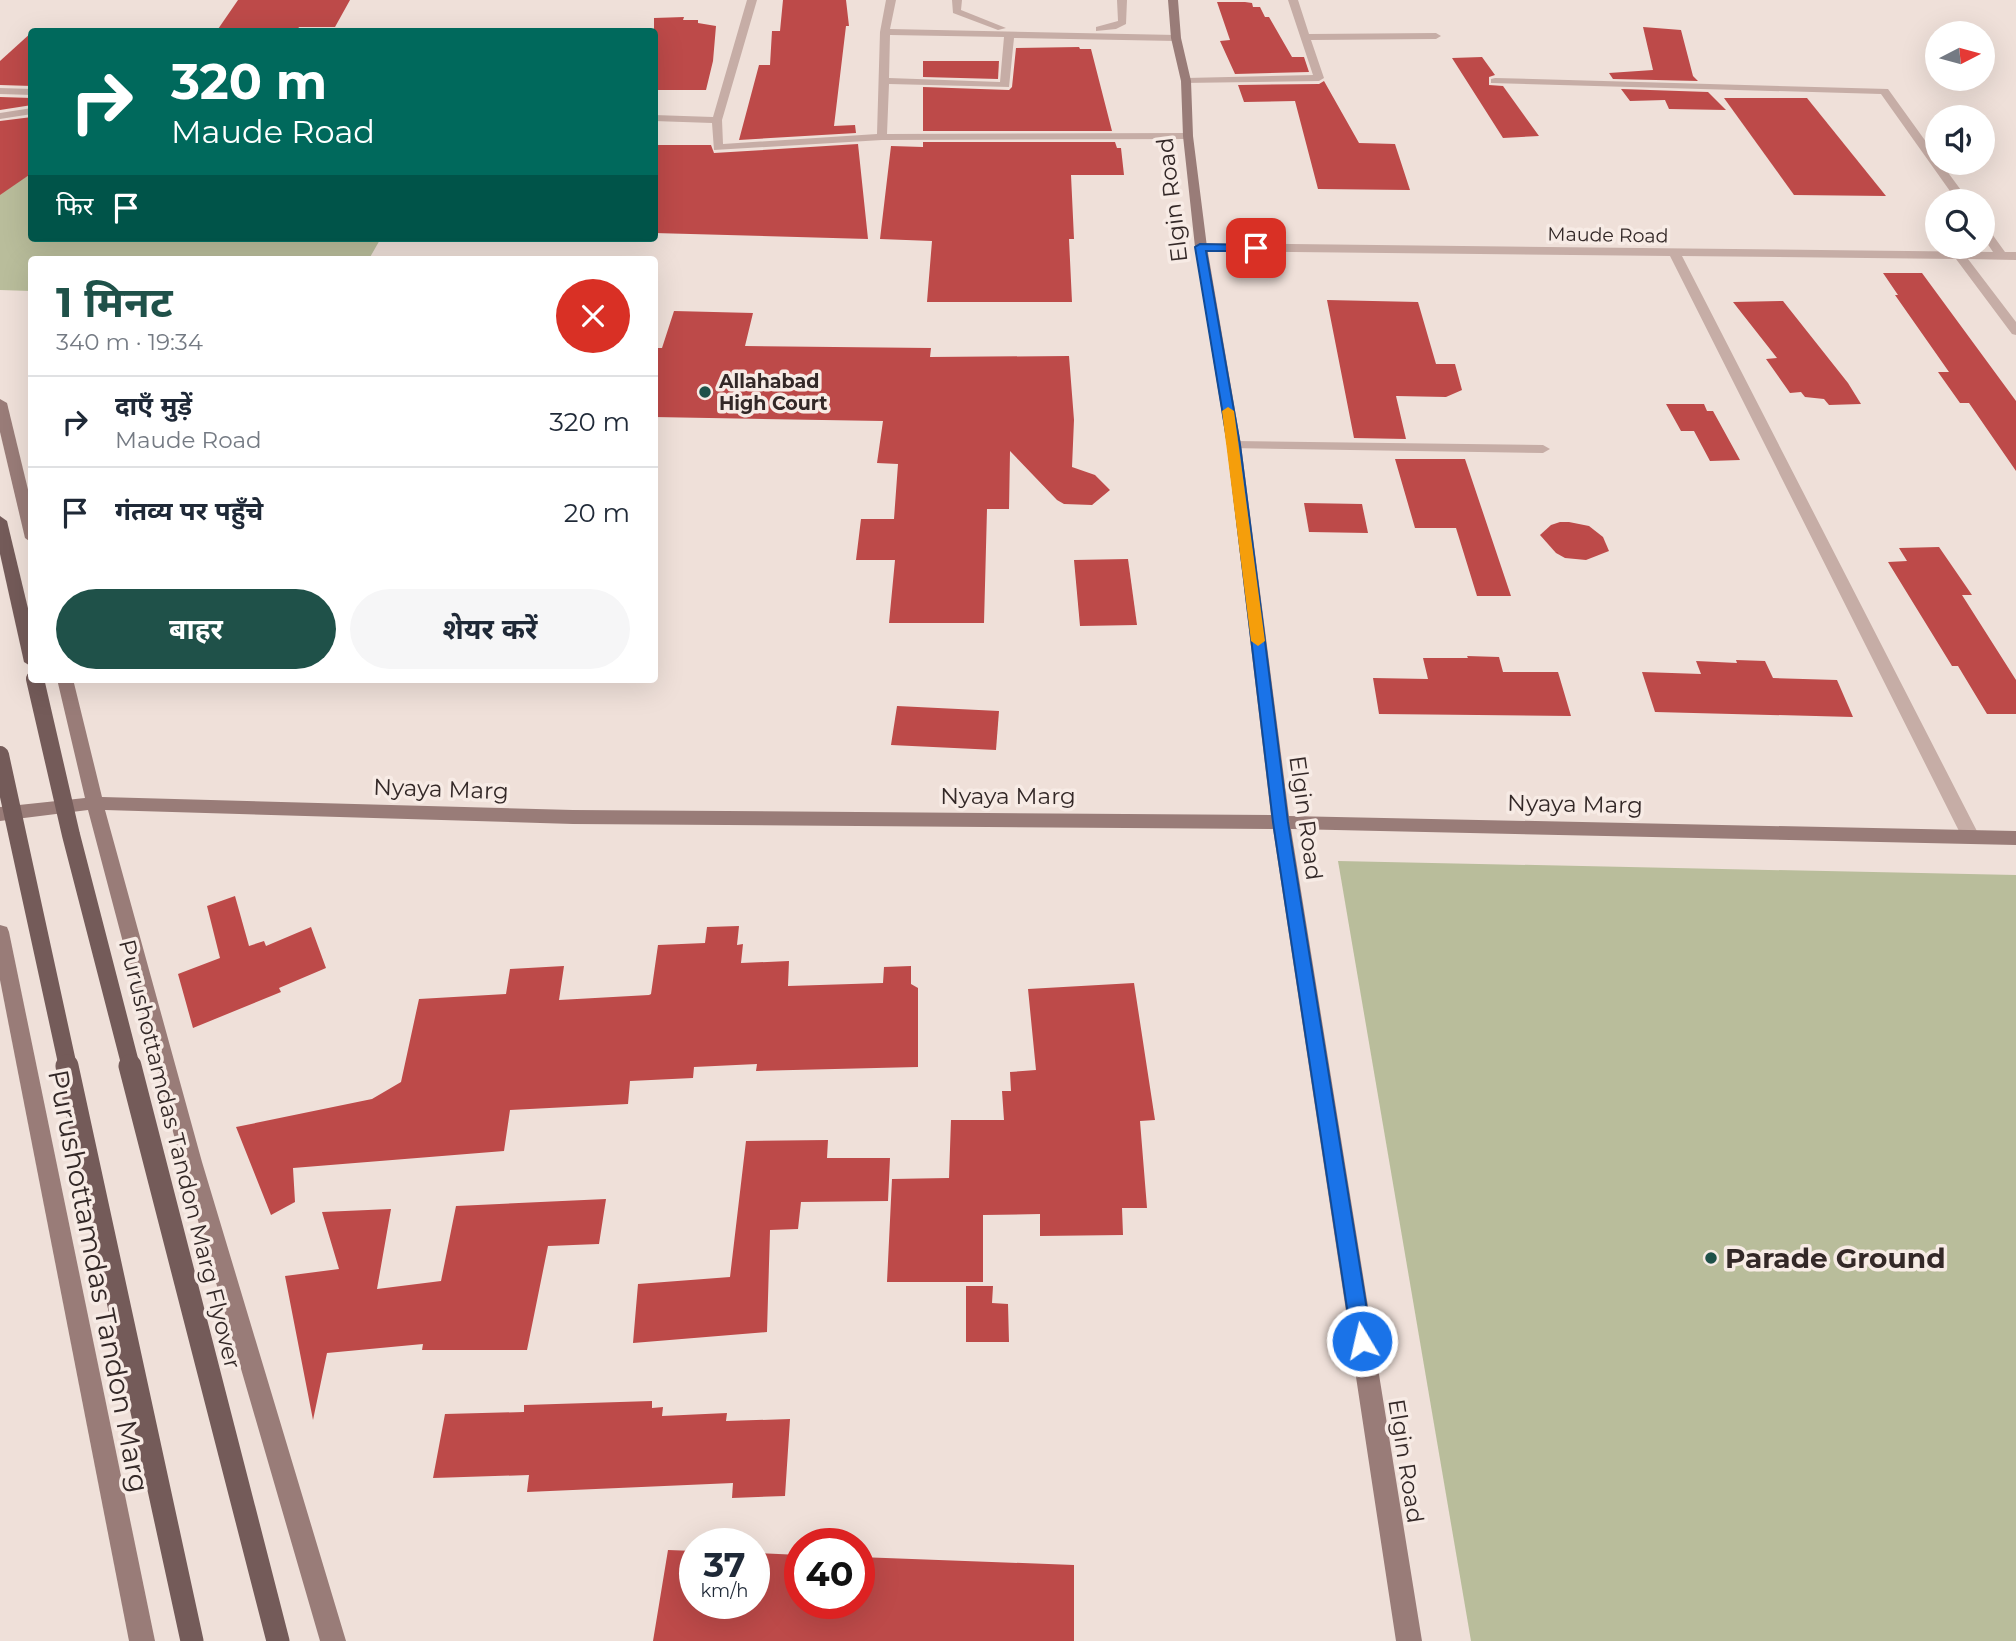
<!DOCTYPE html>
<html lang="hi">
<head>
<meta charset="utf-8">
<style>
	body { margin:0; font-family:Montserrat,"Noto Sans Devanagari",sans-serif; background:#f6f6f7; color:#1f2937; height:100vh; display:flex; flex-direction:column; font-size:26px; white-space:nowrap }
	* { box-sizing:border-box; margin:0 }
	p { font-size:23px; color:#747a83 }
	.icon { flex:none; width:38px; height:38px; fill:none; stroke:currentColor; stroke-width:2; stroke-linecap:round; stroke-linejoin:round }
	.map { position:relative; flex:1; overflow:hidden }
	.sheet { position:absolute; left:28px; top:256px; width:630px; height:427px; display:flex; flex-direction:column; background:#fff; border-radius:7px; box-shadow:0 7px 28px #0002 }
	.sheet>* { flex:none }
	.hud { position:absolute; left:28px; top:28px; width:630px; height:214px; border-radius:7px; box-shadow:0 7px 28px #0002; background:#00695c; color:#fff; overflow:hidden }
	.needle { width:46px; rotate:84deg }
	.buttons { position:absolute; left:1925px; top:21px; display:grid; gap:14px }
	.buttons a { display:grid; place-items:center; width:70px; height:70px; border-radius:50%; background:#fff; box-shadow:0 7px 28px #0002; font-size:35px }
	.speed { position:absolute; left:679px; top:1528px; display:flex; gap:14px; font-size:35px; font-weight:700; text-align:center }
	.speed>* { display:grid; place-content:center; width:91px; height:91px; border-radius:50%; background:#fff; box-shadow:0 7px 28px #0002; line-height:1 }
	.speed small { font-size:18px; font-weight:400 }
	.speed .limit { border:10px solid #d22; background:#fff; color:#111 }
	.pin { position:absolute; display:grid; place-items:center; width:60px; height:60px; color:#fff; margin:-30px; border-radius:14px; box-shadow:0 4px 10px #0006 }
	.me { position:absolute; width:77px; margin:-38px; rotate:351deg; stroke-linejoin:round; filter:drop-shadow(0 0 5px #0008) }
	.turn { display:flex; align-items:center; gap:24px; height:147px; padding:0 28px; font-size:32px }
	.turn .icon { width:91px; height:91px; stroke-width:2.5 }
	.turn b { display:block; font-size:49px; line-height:60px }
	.then { display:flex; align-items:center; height:66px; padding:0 28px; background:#0003; gap:14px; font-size:26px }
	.round { display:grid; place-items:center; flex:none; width:74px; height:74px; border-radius:37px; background:#f6f6f7 }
	.head { display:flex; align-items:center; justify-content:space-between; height:119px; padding:0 28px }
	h1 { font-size:42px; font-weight:700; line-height:52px; color:#1f5149 }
	.cta { display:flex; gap:14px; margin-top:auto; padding:14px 28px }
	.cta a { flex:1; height:80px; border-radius:42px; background:#1f5149; color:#fff; font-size:28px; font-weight:700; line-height:80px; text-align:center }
	.cta a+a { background:#f6f6f7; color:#1f2937 }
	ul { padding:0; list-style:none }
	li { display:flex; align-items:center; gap:21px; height:91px; padding:0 28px; border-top:2px solid #e0e1e3 }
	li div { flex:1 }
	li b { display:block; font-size:26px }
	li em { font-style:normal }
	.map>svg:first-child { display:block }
	.green { fill:#b9bd9b }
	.building { fill:#bd4a49 }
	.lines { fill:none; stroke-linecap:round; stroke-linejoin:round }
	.street { fill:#c6ada6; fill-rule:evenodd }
	.secondary { fill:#997c78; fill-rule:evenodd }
	.primary { fill:#745b59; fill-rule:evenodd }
	.primary-bridge-far1 { stroke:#745b59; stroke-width:18 }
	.primary-bridge { stroke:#745b59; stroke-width:23 }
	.route { fill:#1a73e8; stroke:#114b97; stroke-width:2 }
	.slow { fill:#f59e0b }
	.poi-dot { fill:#1f5149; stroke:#f7ebe5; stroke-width:2.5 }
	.labels { text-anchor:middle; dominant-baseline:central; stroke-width:7; stroke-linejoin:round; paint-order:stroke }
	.far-street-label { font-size:19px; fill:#332827; stroke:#f7ebe5 }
	.far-poi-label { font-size:19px; font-weight:bold; fill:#332827; stroke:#f7ebe5; text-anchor:start }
	.street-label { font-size:23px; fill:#332827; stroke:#f7ebe5 }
	.near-poi-label { font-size:28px; font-weight:bold; fill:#332827; stroke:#f7ebe5; text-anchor:start }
	.near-street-label { font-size:28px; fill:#332827; stroke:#f7ebe5 }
</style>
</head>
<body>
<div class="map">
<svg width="2016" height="1641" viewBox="0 0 2016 1641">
	<rect width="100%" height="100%" fill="#efe0d9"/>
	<g class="green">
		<path d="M 31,121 L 32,238 L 381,238 L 369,259 L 32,259 L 31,291 L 0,290 L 0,124 Z"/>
		<path d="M 1338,861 L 2016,875 L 2016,1641 L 1471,1641 Z"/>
	</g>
	<g class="building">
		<path d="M 238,0 L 350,0 L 335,27 L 299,27 L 296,32 L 216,32 Z"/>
		<path d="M 783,0 L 846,0 L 849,26 L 846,26 L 834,126 L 855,125 L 856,133 L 739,140 L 759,65 L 770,65 L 772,31 L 780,31 Z"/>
		<path d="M 1217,2 L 1245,2 L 1252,3 L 1253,7 L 1260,7 L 1265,17 L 1269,17 L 1292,57 L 1304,57 L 1309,72 L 1235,74 L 1220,41 L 1230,40 Z"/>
		<path d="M 684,17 L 683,20 L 698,20 L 698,23 L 716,26 L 713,61 L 706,90 L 654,90 L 654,18 Z"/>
		<path d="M 1643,27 L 1681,30 L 1693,76 L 1698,81 L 1613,79 L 1609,73 L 1653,70 Z"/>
		<path d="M 32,32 L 32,86 L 0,85 L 0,61 Z"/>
		<path d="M 1079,47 L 1080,49 L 1091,49 L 1112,131 L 923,131 L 923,87 L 1009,90 L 1012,87 L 1016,48 Z"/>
		<path d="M 1482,57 L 1495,75 L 1489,77 L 1489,85 L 1503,86 L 1539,136 L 1503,138 L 1452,58 Z"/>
		<path d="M 923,61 L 999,61 L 998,79 L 923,77 Z"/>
		<path d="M 1324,81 L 1359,143 L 1395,144 L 1410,190 L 1318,189 L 1295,101 L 1244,102 L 1238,85 L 1319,84 Z"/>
		<path d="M 1621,89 L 1708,92 L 1726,110 L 1669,109 L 1665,100 L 1630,101 Z"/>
		<path d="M 0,97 L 32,98 L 32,105 L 0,110 Z"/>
		<path d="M 1724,98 L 1807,98 L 1886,196 L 1794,195 Z"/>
		<path d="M 32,117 L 32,173 L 0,195 L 0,121 Z"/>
		<path d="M 923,142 L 1115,142 L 1117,148 L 1121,148 L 1124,175 L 1071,175 L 1074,239 L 1069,239 L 1072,302 L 927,302 L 932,241 L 880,239 L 891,146 L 923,147 Z"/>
		<path d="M 858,144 L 868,239 L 654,233 L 654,145 L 711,145 L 714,153 Z"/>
		<path d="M 1883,273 L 1922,273 L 2016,401 L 2016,471 L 1969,403 L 1960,403 L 1938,372 L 1949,372 L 1895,295 L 1898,295 Z"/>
		<path d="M 1327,300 L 1418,302 L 1436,364 L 1455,364 L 1462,390 L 1446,397 L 1396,396 L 1406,439 L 1354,438 Z"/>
		<path d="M 1783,301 L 1848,383 L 1861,404 L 1829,405 L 1824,399 L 1805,397 L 1801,392 L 1790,393 L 1766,359 L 1777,358 L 1733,302 Z"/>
		<path d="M 674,311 L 753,313 L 745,346 L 931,348 L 930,357 L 1069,356 L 1074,420 L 1072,467 L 1095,475 L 1110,490 L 1092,505 L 1064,504 L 1057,500 L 1010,451 L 1009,509 L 987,509 L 984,623 L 889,623 L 895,560 L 856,560 L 861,519 L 894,519 L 898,464 L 877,463 L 883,421 L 654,417 L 654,348 L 662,348 Z"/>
		<path d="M 1666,404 L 1704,404 L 1707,411 L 1713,411 L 1740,460 L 1710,461 L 1694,431 L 1681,431 Z"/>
		<path d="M 1395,459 L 1465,459 L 1511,596 L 1477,596 L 1456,528 L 1415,528 Z"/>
		<path d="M 1304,503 L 1362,504 L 1368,533 L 1309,532 Z"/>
		<path d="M 1560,522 L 1569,522 L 1589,526 L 1603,537 L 1609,551 L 1586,560 L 1565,558 L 1556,553 L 1540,535 L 1551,525 Z"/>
		<path d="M 1939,547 L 1972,595 L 1962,595 L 2016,680 L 2016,714 L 1987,714 L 1958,666 L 1952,666 L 1888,562 L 1907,561 L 1899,548 Z"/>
		<path d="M 1128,559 L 1137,625 L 1080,626 L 1074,560 Z"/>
		<path d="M 1467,656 L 1499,657 L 1503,672 L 1558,672 L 1571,716 L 1379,714 L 1373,678 L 1428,679 L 1423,658 L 1468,658 Z"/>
		<path d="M 1736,660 L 1765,661 L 1773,678 L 1837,680 L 1853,717 L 1655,712 L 1642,672 L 1701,674 L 1696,661 L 1737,663 Z"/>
		<path d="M 897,706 L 999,711 L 996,750 L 891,745 Z"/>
		<path d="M 235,896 L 249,946 L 264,941 L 266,946 L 311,927 L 326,968 L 279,988 L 281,992 L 193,1028 L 178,974 L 220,958 L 207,906 Z"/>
		<path d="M 739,926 L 737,945 L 743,944 L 741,963 L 789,961 L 788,986 L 883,983 L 884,967 L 911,966 L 911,984 L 918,988 L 918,1067 L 756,1071 L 757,1064 L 694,1067 L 693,1078 L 630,1081 L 628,1104 L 510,1110 L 504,1151 L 293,1168 L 295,1202 L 271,1215 L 236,1127 L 372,1099 L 401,1082 L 419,999 L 506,994 L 510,969 L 564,966 L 559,1000 L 649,995 L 651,994 L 658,945 L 705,943 L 707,927 Z"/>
		<path d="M 1134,983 L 1155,1120 L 1140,1121 L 1147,1208 L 1122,1208 L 1123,1235 L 1040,1236 L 1040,1214 L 983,1215 L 983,1282 L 887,1282 L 892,1179 L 949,1178 L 951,1120 L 1004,1120 L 1002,1091 L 1011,1091 L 1010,1072 L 1036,1070 L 1028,989 Z"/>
		<path d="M 828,1140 L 827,1158 L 890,1158 L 888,1201 L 801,1202 L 798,1229 L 770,1230 L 767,1332 L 633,1343 L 638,1284 L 730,1277 L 746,1141 Z"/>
		<path d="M 606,1199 L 599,1244 L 548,1246 L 527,1350 L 422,1350 L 423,1344 L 327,1353 L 313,1420 L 285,1276 L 339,1269 L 322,1212 L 391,1209 L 377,1289 L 441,1281 L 456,1206 Z"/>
		<path d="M 966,1286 L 993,1286 L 992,1303 L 1008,1304 L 1009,1342 L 966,1342 Z"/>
		<path d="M 652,1401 L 652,1408 L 663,1407 L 662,1416 L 727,1413 L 726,1421 L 790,1419 L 785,1496 L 732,1498 L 733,1483 L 527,1492 L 529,1475 L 433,1478 L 445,1414 L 524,1412 L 524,1405 Z"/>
		<path d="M 668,1550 L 695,1551 L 695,1603 L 754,1603 L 754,1553 L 800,1555 L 800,1603 L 859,1603 L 859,1557 L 1074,1565 L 1074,1641 L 653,1641 Z"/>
	</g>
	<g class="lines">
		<g class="street">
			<path d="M 747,0 L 757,0 L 722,120 L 723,144 L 877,134 L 880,32 L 886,0 L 896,0 L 890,29 L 1176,35 L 1181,38 L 1176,41 L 1014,38 L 1009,87 L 889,84 L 887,134 L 1188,133 L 1193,136 L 1188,139 L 882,140 L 714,150 L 712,123 L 654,121 L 654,115 L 713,117 ZM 890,35 L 1004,37 L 1000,82 L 889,78 Z"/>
			<path d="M 952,0 L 962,0 L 961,10 L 1006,28 L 998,30 L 953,13 Z"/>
			<path d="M 1117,0 L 1127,0 L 1126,24 L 1116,29 L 1096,31 L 1096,27 L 1118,21 Z"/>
			<path d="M 1288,0 L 1298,0 L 1309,34 L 1436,33 L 1441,36 L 1436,39 L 1311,40 L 1324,78 L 1319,81 L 1182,83 L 1182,79 L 1186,78 L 1313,75 Z"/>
			<path d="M 1495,78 L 1888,89 L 1937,157 L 1937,163 L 1941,163 L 1969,201 L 1957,201 L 1881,94 L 1491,83 L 1491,79 Z"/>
			<path d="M 0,88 L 32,89 L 32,95 L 0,94 Z"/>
			<path d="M 32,108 L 32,114 L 0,119 L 0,113 Z"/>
			<path d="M 1983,226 L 1987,227 L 2005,252 L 2016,252 L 2016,260 L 1968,259 L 2016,322 L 2016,335 L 2012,334 L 1956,259 L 1682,256 L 1980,837 L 1977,842 L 1965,842 L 1962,837 L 1670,256 L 1201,251 L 1195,247 L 1201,243 L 1993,252 L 1983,237 Z"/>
			<path d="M 1234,441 L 1543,445 L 1550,449 L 1543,453 L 1229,448 L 1229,442 Z"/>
		</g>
		<g class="secondary">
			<path d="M 1168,0 L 1178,0 L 1181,38 L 1191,81 L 1193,136 L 1207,247 L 1241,445 L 1289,816 L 2016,831 L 2016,845 L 1291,829 L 1422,1641 L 1396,1641 L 1273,829 L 573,824 L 105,810 L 202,1162 L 346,1641 L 320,1641 L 181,1162 L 88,810 L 0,821 L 0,807 L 85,798 L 57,679 L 73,679 L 102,797 L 573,810 L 1271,815 L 1227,445 L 1195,247 L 1183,136 L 1181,81 L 1171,38 Z"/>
			<path d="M 0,399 L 7,403 L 32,506 L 32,543 L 25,538 L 0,432 Z"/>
			<path d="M 0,925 L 7,927 L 9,932 L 155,1641 L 129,1641 L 0,980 Z"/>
		</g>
		<path class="primary" d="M 0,516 L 7,521 L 32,625 L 32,667 L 24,662 L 0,554 Z"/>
		<g class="primary-bridge-far1">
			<path d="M 35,679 L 71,835 L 131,1067"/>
			<path d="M 0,755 L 68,1067"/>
		</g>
		<g class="primary-bridge">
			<path d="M 67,1066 L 192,1641"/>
			<path d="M 130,1066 L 278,1641"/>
		</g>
	</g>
	<path class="route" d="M 1200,244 L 1256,245 L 1262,248 L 1256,251 L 1206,251 L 1240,445 L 1288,822 L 1372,1341 L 1369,1348 L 1362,1351 L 1355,1348 L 1352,1341 L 1273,822 L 1228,445 L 1195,247 Z"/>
	<path class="slow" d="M 1228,407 L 1234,411 L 1265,641 L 1258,646 L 1251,641 L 1222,411 Z"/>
	<g class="poi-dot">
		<circle cx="705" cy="392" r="7"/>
		<circle cx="1711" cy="1258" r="7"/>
	</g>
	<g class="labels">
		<g class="far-street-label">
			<text transform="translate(1608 235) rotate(1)">Maude Road</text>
		</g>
		<g class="far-poi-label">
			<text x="719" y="381">Allahabad<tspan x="719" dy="22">High Court</tspan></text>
		</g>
		<g class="street-label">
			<text transform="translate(1172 200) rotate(-97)">Elgin Road</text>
			<text transform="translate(441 789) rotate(2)">Nyaya Marg</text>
			<text x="1008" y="796">Nyaya Marg</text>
			<text transform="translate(1575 804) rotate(1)">Nyaya Marg</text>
			<text transform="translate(1306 818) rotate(82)">Elgin Road</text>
			<text transform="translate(180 1154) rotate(76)">Purushottamdas Tandon Marg Flyover</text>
			<text transform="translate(1406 1461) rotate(81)">Elgin Road</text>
		</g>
		<g class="near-poi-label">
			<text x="1725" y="1258">Parade Ground</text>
		</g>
		<g class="near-street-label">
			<text transform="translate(99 1281) rotate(79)">Purushottamdas Tandon Marg</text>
		</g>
	</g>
</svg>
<div class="buttons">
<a><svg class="needle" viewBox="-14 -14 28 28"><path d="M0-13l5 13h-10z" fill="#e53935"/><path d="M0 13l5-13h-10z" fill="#747a83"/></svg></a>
<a><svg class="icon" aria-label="sound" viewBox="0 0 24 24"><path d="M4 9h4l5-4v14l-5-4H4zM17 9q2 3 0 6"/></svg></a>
<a><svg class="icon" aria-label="search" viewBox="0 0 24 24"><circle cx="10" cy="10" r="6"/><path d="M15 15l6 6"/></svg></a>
</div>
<div class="speed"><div>37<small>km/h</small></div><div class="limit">40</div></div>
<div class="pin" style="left:1256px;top:248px;background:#d93025"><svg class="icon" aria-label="arrive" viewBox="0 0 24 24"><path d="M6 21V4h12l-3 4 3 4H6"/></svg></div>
<svg class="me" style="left:1362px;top:1341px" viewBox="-20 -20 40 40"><circle r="17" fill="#1a73e8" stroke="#fff" stroke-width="3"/><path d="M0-11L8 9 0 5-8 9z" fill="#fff"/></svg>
<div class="hud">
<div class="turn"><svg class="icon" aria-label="right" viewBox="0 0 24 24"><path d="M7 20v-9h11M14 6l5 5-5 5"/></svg><div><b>320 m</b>Maude Road</div></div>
<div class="then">फिर<svg class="icon" aria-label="arrive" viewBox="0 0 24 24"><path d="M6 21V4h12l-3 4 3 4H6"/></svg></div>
</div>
<section class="sheet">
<div class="head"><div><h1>1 मिनट</h1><p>340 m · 19:34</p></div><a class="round" style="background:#d93025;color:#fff"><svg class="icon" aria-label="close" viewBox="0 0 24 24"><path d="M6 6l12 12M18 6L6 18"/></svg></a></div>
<ul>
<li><svg class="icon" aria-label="right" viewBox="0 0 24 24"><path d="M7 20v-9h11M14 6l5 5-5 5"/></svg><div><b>दाएँ मुड़ें</b><p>Maude Road</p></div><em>320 m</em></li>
<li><svg class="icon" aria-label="arrive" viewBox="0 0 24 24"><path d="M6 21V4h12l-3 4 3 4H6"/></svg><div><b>गंतव्य पर पहुँचे</b></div><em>20 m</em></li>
</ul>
<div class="cta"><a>बाहर</a><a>शेयर करें</a></div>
</section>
</div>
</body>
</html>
